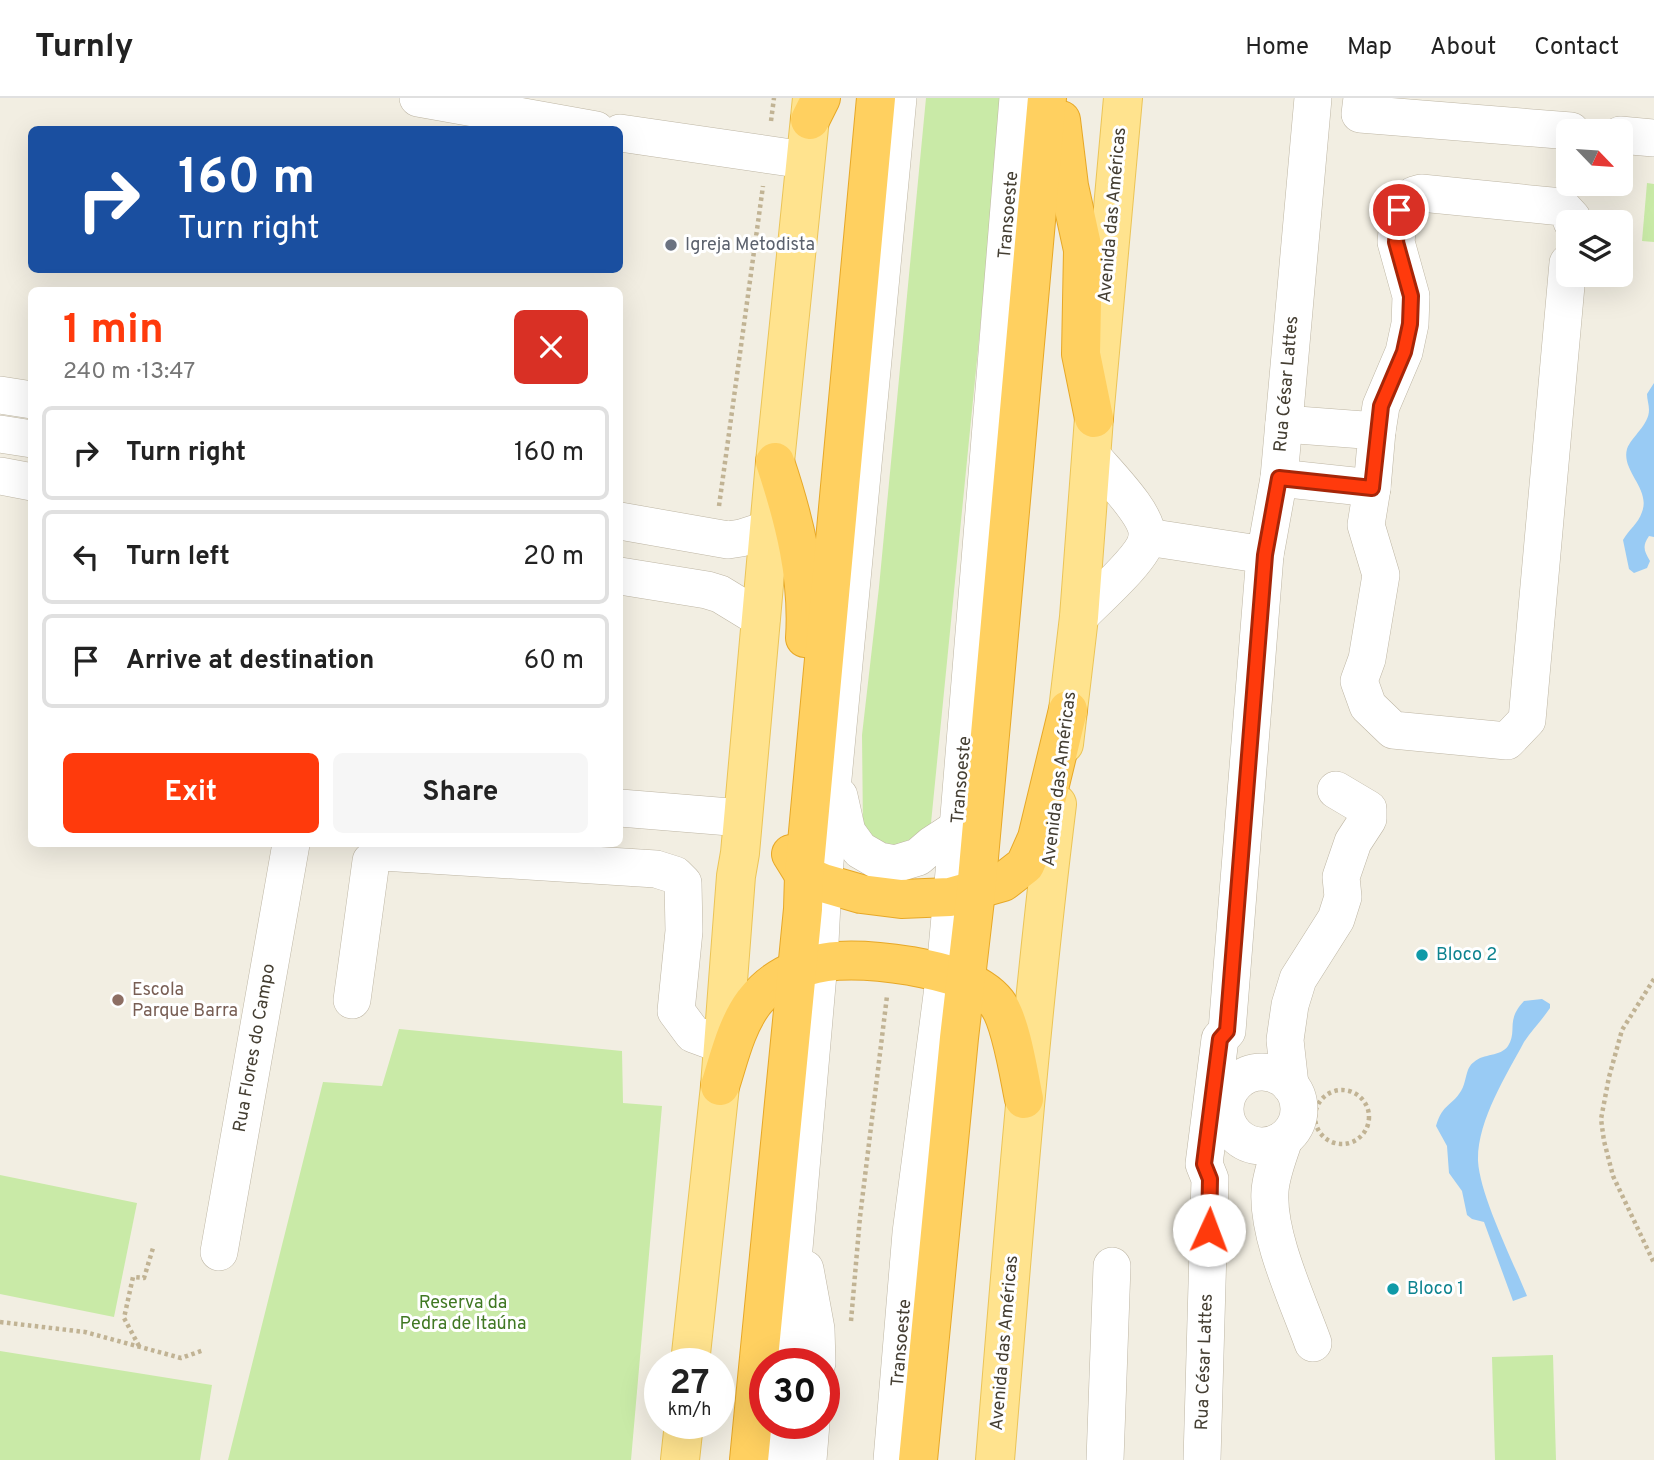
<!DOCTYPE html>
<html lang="en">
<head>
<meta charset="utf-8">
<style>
	body { margin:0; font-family:Overpass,sans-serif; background:#f6f6f6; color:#222; height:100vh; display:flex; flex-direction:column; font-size:26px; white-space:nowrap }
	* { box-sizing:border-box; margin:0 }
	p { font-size:23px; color:#767676 }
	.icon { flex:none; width:38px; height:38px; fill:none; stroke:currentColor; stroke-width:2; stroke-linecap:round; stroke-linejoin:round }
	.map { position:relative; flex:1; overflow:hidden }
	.panel { position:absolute; left:28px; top:189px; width:595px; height:560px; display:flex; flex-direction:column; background:#fff; border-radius:10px; box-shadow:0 7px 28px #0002 }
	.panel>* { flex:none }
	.top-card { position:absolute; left:28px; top:28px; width:595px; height:147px; border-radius:10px; box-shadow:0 7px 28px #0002; background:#1a4fa0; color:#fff; overflow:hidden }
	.needle { width:46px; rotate:115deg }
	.fabs { position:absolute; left:1556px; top:21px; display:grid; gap:14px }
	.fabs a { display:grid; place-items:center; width:77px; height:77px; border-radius:10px; background:#fff; box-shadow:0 7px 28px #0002; font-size:35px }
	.speed { position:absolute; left:644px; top:1250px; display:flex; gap:14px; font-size:35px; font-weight:700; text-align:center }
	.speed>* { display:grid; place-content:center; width:91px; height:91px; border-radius:50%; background:#fff; box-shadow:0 7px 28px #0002; line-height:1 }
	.speed small { font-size:18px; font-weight:400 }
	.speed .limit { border:10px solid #d22; background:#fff; color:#111 }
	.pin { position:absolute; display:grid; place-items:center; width:60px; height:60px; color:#fff; margin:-30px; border:4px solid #fff; border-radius:50%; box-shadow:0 2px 7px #0007 }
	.me { position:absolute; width:77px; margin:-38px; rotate:2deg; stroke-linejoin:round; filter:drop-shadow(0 0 5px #0008) }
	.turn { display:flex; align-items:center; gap:24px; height:147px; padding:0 35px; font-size:32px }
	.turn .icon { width:91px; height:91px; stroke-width:2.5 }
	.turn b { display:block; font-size:49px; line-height:60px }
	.round { display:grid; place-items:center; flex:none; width:74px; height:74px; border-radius:10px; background:#f6f6f6 }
	.summary { display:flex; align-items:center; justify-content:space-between; height:119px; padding:0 35px }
	h1 { font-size:42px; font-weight:700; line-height:52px; color:#ff3a0c }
	.primary-button { display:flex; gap:14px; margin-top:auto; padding:14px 35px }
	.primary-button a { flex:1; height:80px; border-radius:10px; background:#ff3a0c; color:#fff; font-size:28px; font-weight:700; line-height:80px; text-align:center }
	.primary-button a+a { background:#f6f6f6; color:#222 }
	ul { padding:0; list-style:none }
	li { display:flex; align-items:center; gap:21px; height:94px; margin:0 14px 10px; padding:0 21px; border:4px solid #e0e0e0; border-radius:10px }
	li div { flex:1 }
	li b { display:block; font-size:26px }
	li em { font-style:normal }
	header { display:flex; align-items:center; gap:42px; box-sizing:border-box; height:98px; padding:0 35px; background:#fff; border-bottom:2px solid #e0e0e0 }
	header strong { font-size:33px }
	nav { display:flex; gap:38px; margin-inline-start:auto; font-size:24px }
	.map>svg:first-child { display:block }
	.green { fill:#c9eaa7 }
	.water { fill:#99cbf4 }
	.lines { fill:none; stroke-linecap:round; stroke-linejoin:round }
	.minor-casing { stroke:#beb6a4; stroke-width:38 }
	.major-casing { stroke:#ebc457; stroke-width:40 }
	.highway-casing { stroke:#e7a827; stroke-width:40 }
	.path { stroke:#c1b394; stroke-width:4.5; stroke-dasharray:3.5 3.5; stroke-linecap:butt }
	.minor { stroke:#fff; stroke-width:37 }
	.major { stroke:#ffe38e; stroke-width:38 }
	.highway { stroke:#ffd060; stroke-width:38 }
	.route-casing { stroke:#a62608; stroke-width:18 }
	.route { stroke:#ff3a0c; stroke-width:12 }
	.worship-dot { fill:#6b7280; stroke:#fff; stroke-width:2.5 }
	.culture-dot { fill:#0f9aa8; stroke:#fff; stroke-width:2.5 }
	.education-dot { fill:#8d6e63; stroke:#fff; stroke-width:2.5 }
	.labels { text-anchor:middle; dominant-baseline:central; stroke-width:6; stroke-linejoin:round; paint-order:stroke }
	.street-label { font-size:18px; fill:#443e32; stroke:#fff }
	.worship-label { font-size:18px; fill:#5b616d; stroke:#fff; text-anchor:start }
	.culture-label { font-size:18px; fill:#0d838f; stroke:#fff; text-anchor:start }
	.education-label { font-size:18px; fill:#785e54; stroke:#fff; text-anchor:start }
	.park-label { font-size:18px; fill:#407823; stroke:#fff }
</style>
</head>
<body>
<header>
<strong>Turnly</strong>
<nav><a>Home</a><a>Map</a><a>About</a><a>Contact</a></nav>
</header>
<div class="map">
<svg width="1654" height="1362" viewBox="0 0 1654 1362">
	<rect width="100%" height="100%" fill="#f2eee2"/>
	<g class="green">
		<path d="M 926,0 L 1003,0 L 931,725 C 908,746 887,759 863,732 L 862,637 L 879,489 Z"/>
		<path d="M 1647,85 L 1654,86 L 1654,144 L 1642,143 Z"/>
		<path d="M 399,931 L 622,953 L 623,1005 L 662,1008 L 631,1362 L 228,1362 L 323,984 L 382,988 Z"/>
		<path d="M 0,1077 L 137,1105 L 114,1219 L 0,1196 Z"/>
		<path d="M 0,1253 L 212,1287 L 200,1362 L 0,1362 Z"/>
		<path d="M 1553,1257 L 1556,1362 L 1495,1362 L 1492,1259 Z"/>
	</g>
	<g class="water">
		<path d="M 1654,285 L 1654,439 L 1649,438 C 1642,448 1644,453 1650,463 L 1647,470 L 1634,475 L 1629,471 L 1623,442 C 1629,431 1638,426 1642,414 C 1651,391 1621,373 1627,351 C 1632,338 1649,327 1649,312 C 1649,307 1647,301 1647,296 Z"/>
		<path d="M 1542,901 L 1550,906 L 1550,910 C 1542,922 1532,932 1524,944 C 1506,978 1477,1023 1478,1063 C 1480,1098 1513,1163 1527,1198 L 1513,1203 L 1484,1124 L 1472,1121 L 1467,1117 L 1462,1093 L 1449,1075 L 1447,1048 L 1436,1028 C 1443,1005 1451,1009 1461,993 C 1467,984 1465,970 1474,964 C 1484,955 1500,959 1508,948 C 1518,932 1505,923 1524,903 Z"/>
	</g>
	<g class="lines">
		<g class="minor-casing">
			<g id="minor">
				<path d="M 418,0 L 596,32"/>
				<path d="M 1362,0 L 1360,16 L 1571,33"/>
				<path d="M 620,35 L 805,62"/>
				<path d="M 1620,37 L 1654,40"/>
				<path d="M 0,297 L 32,302"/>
				<path d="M 1377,333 L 1381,308 L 1404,254 L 1410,226 L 1411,198 L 1396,144 L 1399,112 L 1414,97 L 1421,95 L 1562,109 L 1572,120 L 1572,124"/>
				<path d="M 0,336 L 32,341"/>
				<path d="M 0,378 L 32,384"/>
				<path d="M 1279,380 L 1372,390 L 1377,333 L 1284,326"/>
				<path d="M 1372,390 L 1366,427 L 1381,477 L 1367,561 L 1359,583 L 1368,608 L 1393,632 L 1507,643 L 1527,622 L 1568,165"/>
				<path d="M 620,423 L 728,442 L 741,440 L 769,431"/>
				<path d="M 1147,439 L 1265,457"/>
				<path d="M 620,478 L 707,492 L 720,496 L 761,521"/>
				<path d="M 1079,519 C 1094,503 1144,460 1147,440 C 1150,418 1106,375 1092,358"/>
				<path d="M 839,698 L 847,734 L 860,752 L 879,763 L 895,766 L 918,759 L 932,747 L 958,730"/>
				<path d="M 620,710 L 742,720"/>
				<path d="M 352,902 L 371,763 L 382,754 L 656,771 L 675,777 L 683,785 L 684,833 L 676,913 L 693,936 L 723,947"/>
				<circle cx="1262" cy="1011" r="37"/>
				<path d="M 1290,987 L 1285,942 L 1290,907 L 1298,881 L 1336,821 L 1343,799 L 1341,779 L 1353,744 L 1368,721 L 1368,711 L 1336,692"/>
				<path d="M 1284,1041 C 1279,1057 1271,1076 1270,1093 C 1267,1138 1298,1203 1313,1245"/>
				<path d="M 219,1154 L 291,746"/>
				<path d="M 805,1171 L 816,1231 L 817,1265"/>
				<path d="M 784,1265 L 819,864 L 823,785 L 898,0"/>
				<path d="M 775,1362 L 778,1325"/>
				<path d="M 808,1362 L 811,1325"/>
				<path d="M 892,1362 L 911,1135 L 945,874 L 958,730 L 1018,0"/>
				<path d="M 1105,1362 L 1112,1168"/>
				<path d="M 1202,1362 L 1210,1081 L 1204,1066 L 1220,941 L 1227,933 L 1265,457 L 1279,380 L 1313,0"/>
			</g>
		</g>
		<g class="major-casing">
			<g id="major">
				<path d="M 1064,646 L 1079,519 L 1094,320 L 1123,0"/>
				<path d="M 690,1265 L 720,988 L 736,778 L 740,755 L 775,364 L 812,0"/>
				<path d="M 680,1362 L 684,1325"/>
				<path d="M 995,1362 C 1013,1143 1030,924 1057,706"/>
			</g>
		</g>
		<g class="highway-casing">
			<g id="highway">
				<path d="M 810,22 L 821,0"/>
				<path d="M 1061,22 L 1069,88 L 1083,152 L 1081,256 L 1094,320"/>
				<path d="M 775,364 C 794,421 809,480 805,540"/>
				<path d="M 791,756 L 804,777 L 823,785 L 861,796 L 901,801 L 950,799 L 1003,784 L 1025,767 L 1037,740 L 1068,612"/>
				<path d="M 720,988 C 729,960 736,928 754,904 C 793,855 854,859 911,868 C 938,873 978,881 997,905 C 1011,923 1019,977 1024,1001"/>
				<path d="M 749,1362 L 803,811 L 804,777 L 876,0"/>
				<path d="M 918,1362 L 959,940 L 976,793 L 1047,0"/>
			</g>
		</g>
		<g class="path">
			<path d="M 771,23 L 774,0"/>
			<path d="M 719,408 L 763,88"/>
			<path d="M 1654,881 L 1622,932 L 1609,979 L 1601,1021 L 1604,1043 L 1613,1078 L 1654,1165"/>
			<circle cx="1342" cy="1019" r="27"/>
			<path d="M 851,1223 L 860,1119 L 887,898"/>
			<path d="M 0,1224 L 85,1234 L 181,1260 L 204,1252"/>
			<path d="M 139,1248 L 124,1220 L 133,1179 L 144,1180 L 153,1150"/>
		</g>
		<use href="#minor" class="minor"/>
		<use href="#major" class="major"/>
		<use href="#highway" class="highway"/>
	</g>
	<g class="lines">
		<g class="route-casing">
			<path id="route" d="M 1209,1132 L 1210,1081 L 1204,1066 L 1220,941 L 1227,933 L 1265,457 L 1279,380 L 1372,390 L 1381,308 L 1404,254 L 1410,226 L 1411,198 L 1396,144 L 1399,112"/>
		</g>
		<use href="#route" class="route"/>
	</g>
	<circle class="worship-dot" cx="671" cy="147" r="7"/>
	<g class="culture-dot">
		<circle cx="1422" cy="857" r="7"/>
		<circle cx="1393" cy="1191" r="7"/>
	</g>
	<circle class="education-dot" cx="118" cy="902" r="7"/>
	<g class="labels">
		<g class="street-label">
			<text transform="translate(1009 117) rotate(-85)">Transoeste</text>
			<text transform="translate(1113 117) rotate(-85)">Avenida das Américas</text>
			<text transform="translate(1287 286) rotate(-85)">Rua César Lattes</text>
			<text transform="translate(1060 681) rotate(-83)">Avenida das Américas</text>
			<text transform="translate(962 682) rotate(-85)">Transoeste</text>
			<text transform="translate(255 950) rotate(-80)">Rua Flores do Campo</text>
			<text transform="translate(902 1245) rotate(-85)">Transoeste</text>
			<text transform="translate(1005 1245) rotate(-85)">Avenida das Américas</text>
			<text transform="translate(1205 1264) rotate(-88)">Rua César Lattes</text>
		</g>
		<g class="worship-label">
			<text x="685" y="147">Igreja Metodista</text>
		</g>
		<g class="culture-label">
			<text x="1436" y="857">Bloco 2</text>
			<text x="1407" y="1191">Bloco 1</text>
		</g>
		<g class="education-label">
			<text x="132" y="892">Escola<tspan x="132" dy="21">Parque Barra</tspan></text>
		</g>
		<g class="park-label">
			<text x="463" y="1205">Reserva da<tspan x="463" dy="21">Pedra de Itaúna</tspan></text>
		</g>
	</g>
</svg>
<div class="fabs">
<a><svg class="needle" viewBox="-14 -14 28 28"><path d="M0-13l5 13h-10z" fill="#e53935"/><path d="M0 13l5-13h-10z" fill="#767676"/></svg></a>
<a><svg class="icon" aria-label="layers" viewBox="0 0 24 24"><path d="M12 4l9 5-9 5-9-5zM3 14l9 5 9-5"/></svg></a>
</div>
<div class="speed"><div>27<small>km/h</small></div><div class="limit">30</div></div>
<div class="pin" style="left:1399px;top:112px;background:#d93025"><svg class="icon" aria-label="arrive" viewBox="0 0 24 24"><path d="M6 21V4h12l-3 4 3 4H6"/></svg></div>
<svg class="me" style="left:1209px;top:1132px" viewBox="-20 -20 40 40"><circle r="19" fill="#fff"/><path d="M0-13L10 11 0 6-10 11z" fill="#ff3a0c"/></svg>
<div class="top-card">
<div class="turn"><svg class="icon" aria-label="right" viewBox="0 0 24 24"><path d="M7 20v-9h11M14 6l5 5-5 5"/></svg><div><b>160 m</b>Turn right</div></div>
</div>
<section class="panel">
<div class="summary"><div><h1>1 min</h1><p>240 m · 13:47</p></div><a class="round" style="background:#d93025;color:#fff"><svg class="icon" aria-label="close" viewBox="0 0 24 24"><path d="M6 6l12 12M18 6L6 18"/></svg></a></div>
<ul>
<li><svg class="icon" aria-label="right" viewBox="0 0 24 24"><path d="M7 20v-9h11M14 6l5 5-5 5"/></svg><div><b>Turn right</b></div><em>160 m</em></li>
<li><svg class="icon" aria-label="left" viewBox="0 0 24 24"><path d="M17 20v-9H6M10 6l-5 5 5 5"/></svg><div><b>Turn left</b></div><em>20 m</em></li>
<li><svg class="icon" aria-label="arrive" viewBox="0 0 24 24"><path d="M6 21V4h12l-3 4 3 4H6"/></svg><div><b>Arrive at destination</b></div><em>60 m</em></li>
</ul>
<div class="primary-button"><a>Exit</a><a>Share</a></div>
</section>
</div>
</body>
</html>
